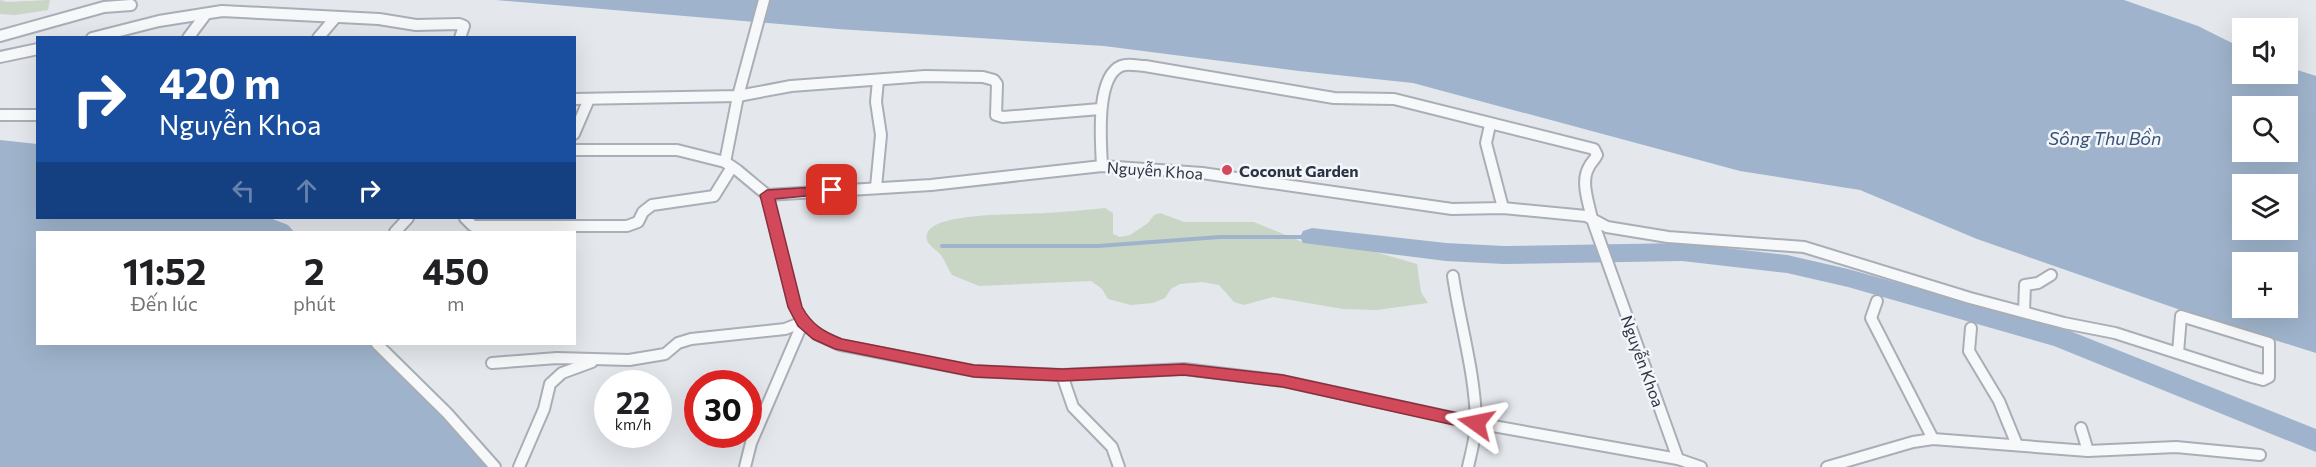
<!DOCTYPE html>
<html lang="vi">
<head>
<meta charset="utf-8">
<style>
	body { margin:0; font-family:Commissioner,sans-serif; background:#f2f2f2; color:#202124; height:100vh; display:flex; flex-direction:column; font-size:22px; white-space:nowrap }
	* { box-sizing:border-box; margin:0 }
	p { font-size:20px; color:#757577 }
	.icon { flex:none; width:33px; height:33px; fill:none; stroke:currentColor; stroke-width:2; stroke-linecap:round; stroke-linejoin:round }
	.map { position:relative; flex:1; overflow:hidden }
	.panel { position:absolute; left:36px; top:231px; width:540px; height:114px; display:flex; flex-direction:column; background:#fff; border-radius:0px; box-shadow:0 6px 24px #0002 }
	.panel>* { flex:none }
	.guide { position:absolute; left:36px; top:36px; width:540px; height:183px; border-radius:0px; box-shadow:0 6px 24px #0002; background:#1a4fa0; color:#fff; overflow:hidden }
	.controls { position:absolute; left:2232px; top:18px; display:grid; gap:12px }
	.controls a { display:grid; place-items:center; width:66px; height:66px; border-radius:0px; background:#fff; box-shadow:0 6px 24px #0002; font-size:30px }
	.speed { position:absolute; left:594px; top:370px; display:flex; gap:12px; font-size:30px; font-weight:700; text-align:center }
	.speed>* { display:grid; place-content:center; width:78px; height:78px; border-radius:50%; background:#fff; box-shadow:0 6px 24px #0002; line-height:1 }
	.speed small { font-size:15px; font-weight:400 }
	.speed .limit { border:9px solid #d22; background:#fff; color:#111 }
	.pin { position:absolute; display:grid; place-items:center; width:51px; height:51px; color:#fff; margin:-26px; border-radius:12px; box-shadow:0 3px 9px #0006 }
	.me { position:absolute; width:66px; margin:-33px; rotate:282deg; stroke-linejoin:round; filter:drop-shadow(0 0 4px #0008) }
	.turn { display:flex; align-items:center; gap:21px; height:126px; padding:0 24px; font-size:27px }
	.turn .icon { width:78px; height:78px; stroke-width:2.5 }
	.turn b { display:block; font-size:42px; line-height:51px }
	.lanes { display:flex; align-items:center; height:57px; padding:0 24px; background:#0003; justify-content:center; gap:30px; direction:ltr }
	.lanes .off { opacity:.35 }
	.eta { display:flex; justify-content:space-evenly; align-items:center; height:102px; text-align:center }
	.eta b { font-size:36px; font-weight:700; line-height:42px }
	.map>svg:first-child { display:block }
	.green { fill:#c9d6c5 }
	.water { fill:#9fb4cc; fill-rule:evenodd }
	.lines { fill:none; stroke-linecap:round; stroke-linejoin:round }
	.stream { stroke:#9fb4cc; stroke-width:4 }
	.river { fill:#9fb4cc; fill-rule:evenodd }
	.street-casing { stroke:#a9aeb7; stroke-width:14 }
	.street { stroke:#f7f8fa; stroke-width:10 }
	.route { fill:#d1495b; stroke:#882f3b; stroke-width:1.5 }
	.poi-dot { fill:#d1495b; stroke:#f4f6f9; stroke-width:2 }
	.labels { text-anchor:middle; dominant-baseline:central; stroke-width:5; stroke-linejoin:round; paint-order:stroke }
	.street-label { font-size:16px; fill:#2b3445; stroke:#f4f6f9 }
	.poi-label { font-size:16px; font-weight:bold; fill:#2b3445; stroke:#f4f6f9; text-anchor:start }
	.water-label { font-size:18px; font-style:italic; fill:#34527a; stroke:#f4f6f9 }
</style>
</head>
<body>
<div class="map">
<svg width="2316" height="467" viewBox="0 0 2316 467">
	<rect width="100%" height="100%" fill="#e4e7ec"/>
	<g class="green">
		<path d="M 0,0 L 7,2 L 50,0 L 48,10 L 15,15 L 0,14 Z"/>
		<path d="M 1105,208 L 1113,213 L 1113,234 L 1120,237 L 1130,235 L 1148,223 L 1154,215 L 1160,213 L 1184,222 L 1254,222 L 1300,241 L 1362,248 L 1417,264 L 1421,292 L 1428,303 L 1377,310 L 1343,309 L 1273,297 L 1244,305 L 1234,302 L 1219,285 L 1202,282 L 1180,284 L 1171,289 L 1165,298 L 1153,303 L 1131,305 L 1108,299 L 1102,289 L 1091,281 L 979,286 L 952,275 C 948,269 945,261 941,255 C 935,248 924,244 927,234 C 933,211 1025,215 1045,213 C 1065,212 1085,210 1105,208 Z"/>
	</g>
	<g class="water">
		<path d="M 496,0 L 2124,0 L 2198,26 L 2242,48 L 2242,74 L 2288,74 L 2288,67 L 2316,76 L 2316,353 L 2192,314 L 1977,239 L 1860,190 L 1740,171 L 1413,83 L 1299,71 L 1104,46 L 838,29 ZM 2242,106 L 2288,106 L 2288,152 L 2242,152 ZM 2242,184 L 2288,184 L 2288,230 L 2242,230 ZM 2242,262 L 2288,262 L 2288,308 L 2242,308 Z"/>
		<path d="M 0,140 L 37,144 L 38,218 L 270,218 L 288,225 L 294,232 L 38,232 L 38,344 L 385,344 L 486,467 L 0,467 Z"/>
	</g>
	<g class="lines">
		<path class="stream" d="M 942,246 L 1098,246 L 1220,237 L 1312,237"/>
		<path class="river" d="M 1312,228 L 1446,243 L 1504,246 L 1682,243 L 1787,255 L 1848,269 L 2070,331 L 2316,429 L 2316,452 L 2054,346 L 1848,287 L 1787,273 L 1682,261 L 1504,264 L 1446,261 L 1303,243 L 1300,237 L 1303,231 Z"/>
		<g class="street-casing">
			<g id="street">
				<path d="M 0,36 L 104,7 L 131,5"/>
				<path d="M 92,38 L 159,21 L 222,11 L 379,19 L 416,25 L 459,24 L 464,26 L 460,38"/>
				<path d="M 188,38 L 206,14"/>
				<path d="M 318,38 L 335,18"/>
				<path d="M 0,57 L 38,49"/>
				<path d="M 574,99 L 738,96 L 791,86 L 925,76 L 983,77 L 994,80 L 997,84 L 996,115 L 1003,117 L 1100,109"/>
				<path d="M 0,115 L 38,115"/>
				<path d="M 1490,125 L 1486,143 L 1503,208"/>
				<path d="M 574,134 L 589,99"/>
				<path d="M 574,150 L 677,150 L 725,162 L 737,170 L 767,195 L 795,307 L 803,322 L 818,335 L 840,345 L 974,371 L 1062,375 L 1184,369 L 1283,381 L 1476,423 L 1678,459 L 1701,467"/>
				<path d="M 725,162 L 738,96 L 764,0"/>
				<path d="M 1102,166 C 1101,143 1095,77 1121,66 C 1128,63 1138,66 1145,66 L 1334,98 L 1394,99 L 1594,149 L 1597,155 C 1595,160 1591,162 1589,167 C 1580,181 1589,204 1592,219 L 1607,227 L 1668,237 L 1804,247 L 1970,298 L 2064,323 L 2115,333 L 2252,377 L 2263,380 L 2269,377 L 2269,343 L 2181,316 L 2178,353"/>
				<path d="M 876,187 L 881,135 L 876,102 L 878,80"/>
				<path d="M 767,195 L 931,185 L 1102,166 L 1202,173 L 1452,209 L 1503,208 L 1586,216 L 1592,219 L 1678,459"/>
				<path d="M 465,218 L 473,226 L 627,226 L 638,222 L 643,212 L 652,205 L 714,196 L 732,167"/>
				<path d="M 395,232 L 408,218"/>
				<path d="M 1453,276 C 1460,324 1475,372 1476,422 C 1476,436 1471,453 1468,467"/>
				<path d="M 1877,301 L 1871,318 L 1933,439"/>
				<path d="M 2024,312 L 2025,285 L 2038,283 L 2051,275"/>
				<path d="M 1971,328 L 1969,351 L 1999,401 L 2017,445"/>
				<path d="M 377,344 L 447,413 L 495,467"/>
				<path d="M 492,363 L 557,358 L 629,360 L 665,354 L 678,343 L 691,339 L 785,329 L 803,322"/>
				<path d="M 1062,375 L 1073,407 L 1112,447 L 1119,467"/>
				<path d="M 2081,428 L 2088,451"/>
				<path d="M 519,467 L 544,409 L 550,384 L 562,373 L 592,362"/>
				<path d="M 745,467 L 751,443 L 803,322"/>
				<path d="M 1827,467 L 1913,442 L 1933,439 L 2088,451 L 2176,447 L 2260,455"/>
			</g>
		</g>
		<use href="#street" class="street"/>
	</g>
	<path class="route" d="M 832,186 L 837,187 L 839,190 L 837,193 L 775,199 L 802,307 C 812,325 824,332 842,339 L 974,365 L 1062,369 L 1184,364 L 1283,375 L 1476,417 L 1482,419 L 1484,423 L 1482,428 L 1476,430 L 1283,387 L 1184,375 L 1062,381 L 974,377 L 835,349 L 813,339 L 798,326 L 788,307 L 760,195 L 767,190 Z"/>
	<circle class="poi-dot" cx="1227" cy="170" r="6"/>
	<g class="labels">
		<g class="street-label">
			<text transform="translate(1155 170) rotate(4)">Nguyễn Khoa</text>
			<text transform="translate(1643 361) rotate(70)">Nguyễn Khoa</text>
		</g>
		<g class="poi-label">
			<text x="1239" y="170">Coconut Garden</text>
		</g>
		<g class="water-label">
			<text x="2105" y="138">Sông Thu Bồn</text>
		</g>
	</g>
</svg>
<div class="controls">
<a><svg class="icon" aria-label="sound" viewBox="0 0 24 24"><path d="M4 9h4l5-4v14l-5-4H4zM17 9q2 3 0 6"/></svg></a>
<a><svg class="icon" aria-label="search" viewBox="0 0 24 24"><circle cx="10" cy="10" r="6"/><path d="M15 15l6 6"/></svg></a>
<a><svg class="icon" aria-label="layers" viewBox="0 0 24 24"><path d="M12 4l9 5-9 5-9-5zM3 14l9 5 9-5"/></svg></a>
<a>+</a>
</div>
<div class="speed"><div>22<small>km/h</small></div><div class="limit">30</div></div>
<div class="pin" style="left:832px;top:190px;background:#d93025"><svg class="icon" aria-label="arrive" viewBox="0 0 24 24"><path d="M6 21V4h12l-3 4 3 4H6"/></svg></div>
<svg class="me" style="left:1476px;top:423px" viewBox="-20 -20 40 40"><path d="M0-17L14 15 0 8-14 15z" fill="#d1495b" stroke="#fff" stroke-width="4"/></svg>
<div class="guide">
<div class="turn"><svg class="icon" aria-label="right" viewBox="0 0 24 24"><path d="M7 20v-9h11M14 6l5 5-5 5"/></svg><div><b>420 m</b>Nguyễn Khoa</div></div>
<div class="lanes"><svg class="icon off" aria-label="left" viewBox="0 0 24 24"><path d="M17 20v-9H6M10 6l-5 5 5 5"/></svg><svg class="icon off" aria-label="ahead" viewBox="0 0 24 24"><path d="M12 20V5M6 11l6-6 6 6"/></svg><svg class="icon" aria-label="right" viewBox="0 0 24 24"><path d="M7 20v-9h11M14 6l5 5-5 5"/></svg></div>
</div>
<section class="panel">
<div class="eta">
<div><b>11:52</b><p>Đến lúc</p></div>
<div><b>2</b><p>phút</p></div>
<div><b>450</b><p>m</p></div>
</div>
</section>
</div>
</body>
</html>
